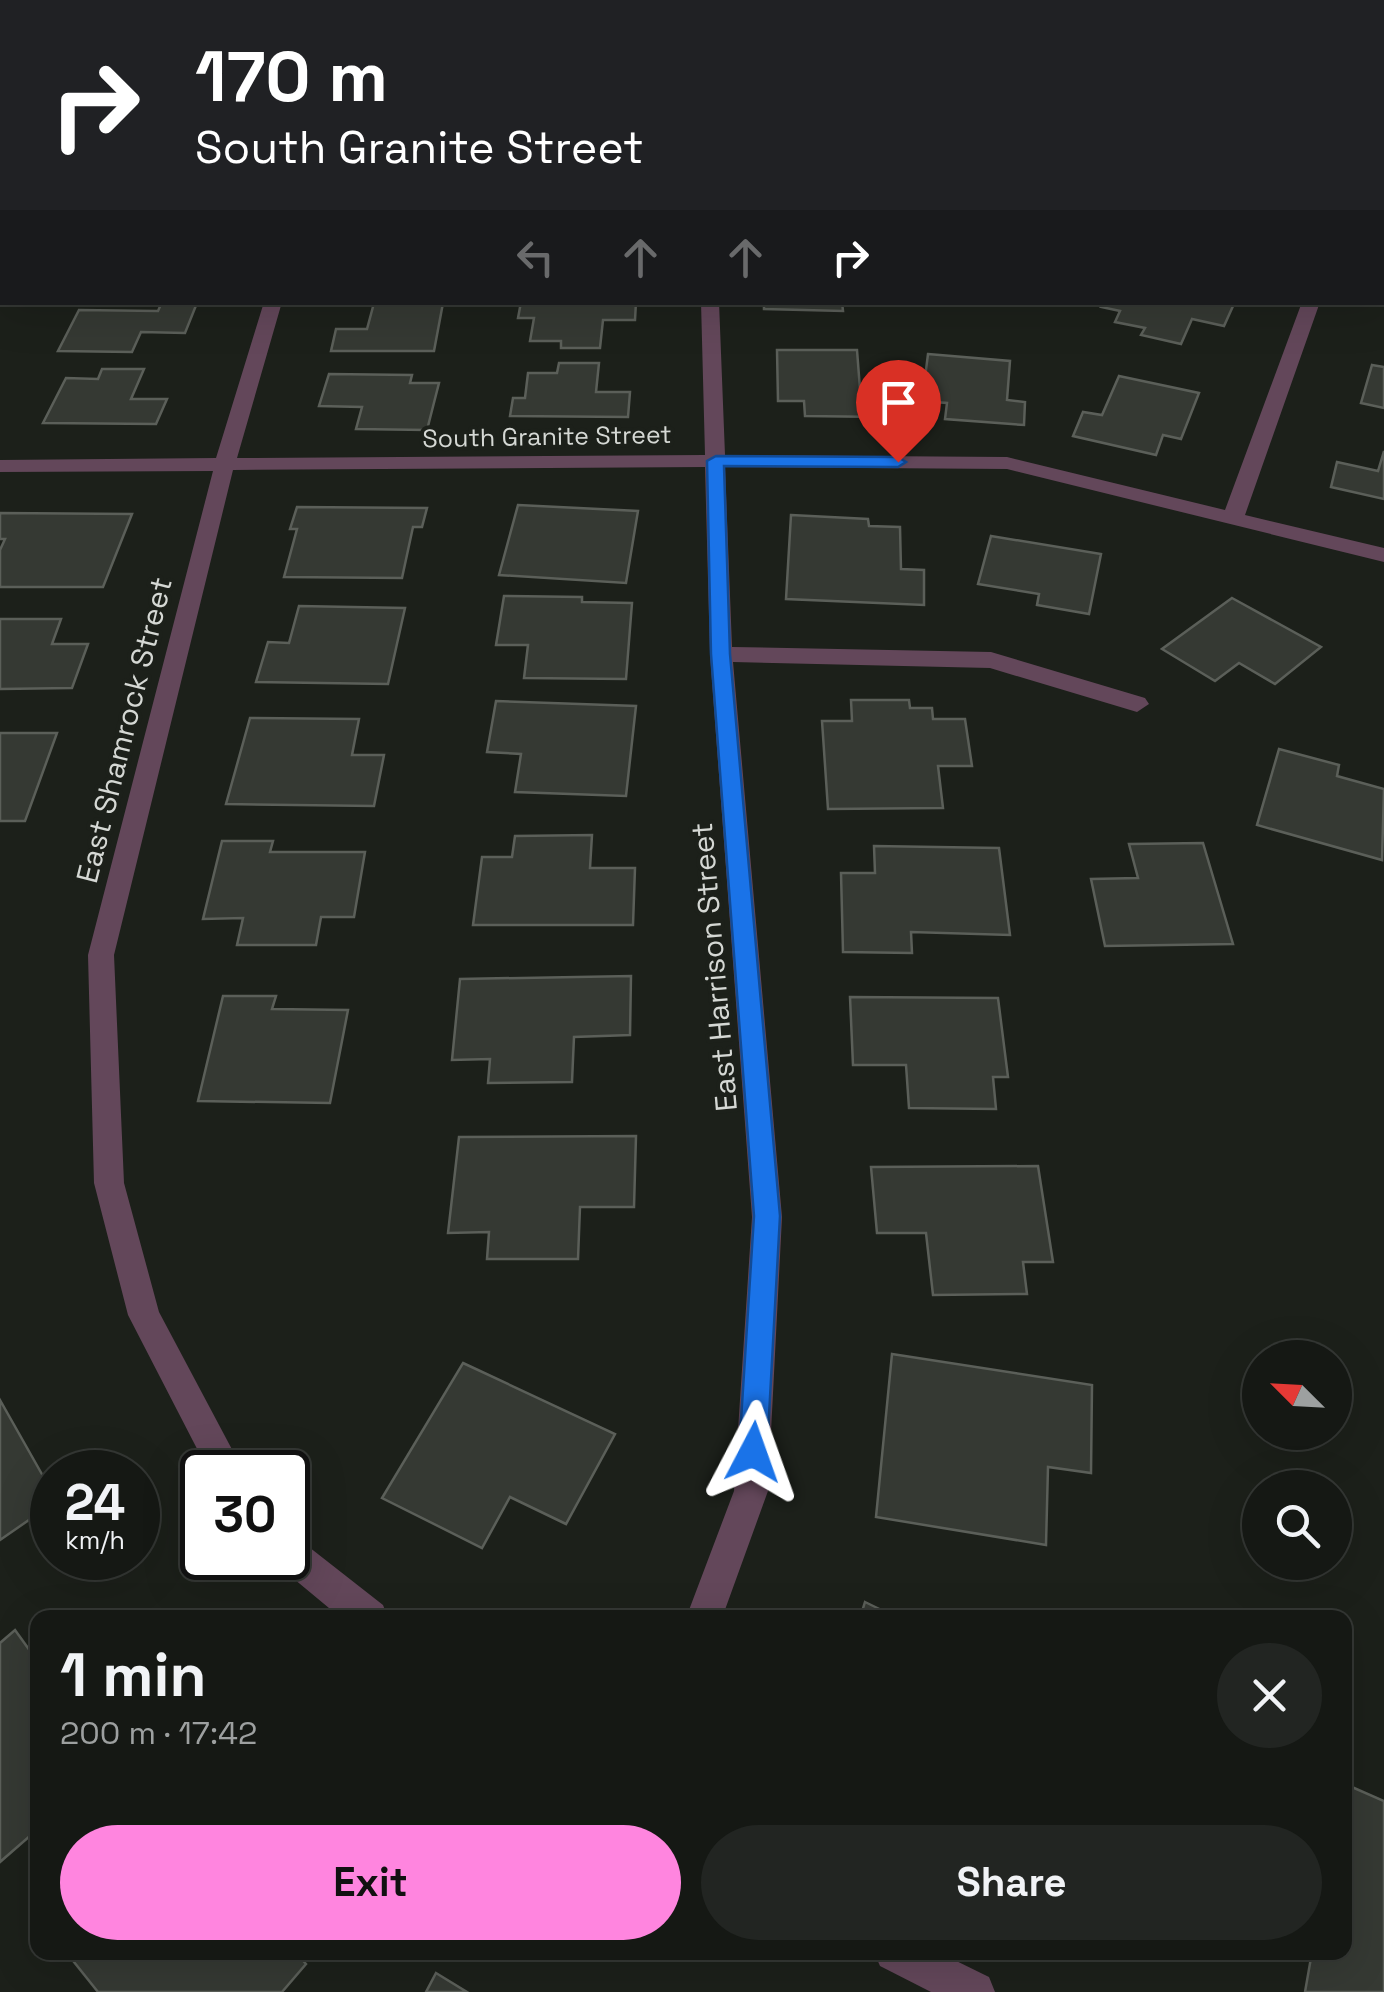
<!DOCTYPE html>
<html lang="en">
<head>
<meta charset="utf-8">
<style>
	body { margin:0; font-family:"Space Grotesk",sans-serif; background:#222522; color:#f1f3f6; height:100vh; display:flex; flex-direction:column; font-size:38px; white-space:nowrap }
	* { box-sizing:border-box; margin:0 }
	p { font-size:32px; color:#9da0a0 }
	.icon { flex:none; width:55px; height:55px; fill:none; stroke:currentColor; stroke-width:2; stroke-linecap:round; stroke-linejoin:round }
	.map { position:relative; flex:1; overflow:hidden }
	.drawer { position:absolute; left:30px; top:1610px; width:1322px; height:350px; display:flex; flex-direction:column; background:#151814; border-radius:20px; box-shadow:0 10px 40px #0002,0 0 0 2px #343734 }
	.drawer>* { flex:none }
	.guide { position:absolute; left:0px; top:0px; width:1385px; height:305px; box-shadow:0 10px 40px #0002,0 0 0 2px #343734; background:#202124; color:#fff; overflow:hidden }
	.needle { width:65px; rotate:294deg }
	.fabs { position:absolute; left:1242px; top:1340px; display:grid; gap:20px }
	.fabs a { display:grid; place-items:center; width:110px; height:110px; border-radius:50%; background:#151814; box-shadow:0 10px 40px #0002,0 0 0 2px #343734; font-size:50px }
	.speed { position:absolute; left:30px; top:1450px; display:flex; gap:20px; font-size:50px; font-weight:700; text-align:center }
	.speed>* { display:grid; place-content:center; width:130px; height:130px; border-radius:50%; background:#151814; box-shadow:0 10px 40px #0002,0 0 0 2px #343734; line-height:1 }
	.speed small { font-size:25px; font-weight:400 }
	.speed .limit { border:5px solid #111; border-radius:15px; background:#fff; color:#111 }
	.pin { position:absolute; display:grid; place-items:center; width:85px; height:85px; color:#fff; margin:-102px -42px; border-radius:50% 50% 50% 0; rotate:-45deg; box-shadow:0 0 10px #0007 }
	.pin .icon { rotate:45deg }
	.me { position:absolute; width:110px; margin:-55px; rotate:4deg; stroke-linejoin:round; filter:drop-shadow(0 0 8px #0008) }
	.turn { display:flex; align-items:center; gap:35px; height:210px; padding:0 30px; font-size:45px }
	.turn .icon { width:130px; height:130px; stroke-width:2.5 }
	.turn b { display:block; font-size:70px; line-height:85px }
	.lanes { display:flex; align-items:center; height:95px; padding:0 30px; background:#0003; justify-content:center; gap:50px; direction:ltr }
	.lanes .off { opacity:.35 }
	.round { display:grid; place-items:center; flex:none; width:105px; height:105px; border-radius:52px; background:#222522 }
	.summary { display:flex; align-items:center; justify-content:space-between; height:170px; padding:0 30px }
	h1 { font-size:60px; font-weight:700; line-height:75px }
	.primary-button { display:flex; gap:20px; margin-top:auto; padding:20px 30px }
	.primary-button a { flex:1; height:115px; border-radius:60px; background:#ff85df; color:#111; font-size:40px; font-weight:700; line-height:115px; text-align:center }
	.primary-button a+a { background:#222522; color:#f1f3f6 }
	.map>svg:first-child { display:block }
	.building { fill:#353933; stroke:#5b5f59; stroke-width:2.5 }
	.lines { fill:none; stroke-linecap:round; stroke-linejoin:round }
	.minor { fill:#63475a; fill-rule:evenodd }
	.secondary { fill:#895e7c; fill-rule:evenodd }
	.route { fill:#1a73e8; stroke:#114b97; stroke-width:2.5 }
	.labels { text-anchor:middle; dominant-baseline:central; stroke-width:8; stroke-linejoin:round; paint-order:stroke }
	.far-street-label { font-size:25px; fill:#d5d8d4; stroke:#1c201a }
	.street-label { font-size:30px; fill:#d5d8d4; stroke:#1c201a }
</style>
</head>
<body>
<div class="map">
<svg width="1384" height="1992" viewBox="0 0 1384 1992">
	<rect width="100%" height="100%" fill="#1c201a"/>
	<g class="building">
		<path d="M 162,302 L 197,303 L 185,333 L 141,332 L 132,352 L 58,351 L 79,310 L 158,311 Z"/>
		<path d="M 521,302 L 636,302 L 635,320 L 603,320 L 600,348 L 561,348 L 561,341 L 530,341 L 534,318 L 518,318 Z"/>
		<path d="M 764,302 L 842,302 L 843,311 L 764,309 Z"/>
		<path d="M 1104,302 L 1217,302 L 1233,306 L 1224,326 L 1192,319 L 1181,344 L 1141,335 L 1145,328 L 1115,322 L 1120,311 L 1101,307 Z"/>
		<path d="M 374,303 L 443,303 L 434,351 L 331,351 L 336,329 L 367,329 Z"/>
		<path d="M 777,350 L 857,350 L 860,389 L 880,389 L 883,417 L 805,416 L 804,401 L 778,401 Z"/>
		<path d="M 928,354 L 1010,361 L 1007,400 L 1025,402 L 1024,425 L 945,419 L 947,403 L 922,401 Z"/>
		<path d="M 559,363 L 599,363 L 596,392 L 630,392 L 628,417 L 510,416 L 513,398 L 525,398 L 528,373 L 557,373 Z"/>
		<path d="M 1372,365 L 1384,367 L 1384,408 L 1361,403 Z"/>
		<path d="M 102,369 L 144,369 L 131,399 L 167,399 L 156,424 L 43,423 L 66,378 L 98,379 Z"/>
		<path d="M 329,374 L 412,375 L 410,383 L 439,383 L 427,430 L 356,429 L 362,407 L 319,406 Z"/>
		<path d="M 1119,376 L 1199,393 L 1181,439 L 1163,435 L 1156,455 L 1073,436 L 1083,412 L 1102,415 Z"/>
		<path d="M 1384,451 L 1384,499 L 1331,487 L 1337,462 L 1378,471 Z"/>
		<path d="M 518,505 L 638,511 L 626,583 L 499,575 Z"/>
		<path d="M 297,507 L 427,508 L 422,527 L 413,527 L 402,578 L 284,577 L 297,529 L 290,529 Z"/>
		<path d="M 0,513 L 132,514 L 103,587 L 0,587 L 0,550 L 5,539 L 0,539 Z"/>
		<path d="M 791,515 L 868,519 L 869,526 L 900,527 L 901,569 L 924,570 L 924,605 L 786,599 Z"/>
		<path d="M 991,536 L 1101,554 L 1089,614 L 1037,605 L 1039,594 L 978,584 Z"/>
		<path d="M 504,596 L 582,597 L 582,602 L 632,603 L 626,679 L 524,678 L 528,645 L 496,645 Z"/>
		<path d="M 1232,598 L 1321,647 L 1275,684 L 1239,663 L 1215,681 L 1162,649 Z"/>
		<path d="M 299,606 L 405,608 L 388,684 L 256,682 L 268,642 L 289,643 Z"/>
		<path d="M 0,619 L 61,619 L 52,644 L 88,644 L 72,688 L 0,689 Z"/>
		<path d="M 851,700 L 909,700 L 910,708 L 932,708 L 933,719 L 965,719 L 972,766 L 938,766 L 943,808 L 828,809 L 822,721 L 852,721 Z"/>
		<path d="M 496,701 L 636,706 L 626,796 L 515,792 L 521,754 L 487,752 Z"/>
		<path d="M 250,718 L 359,719 L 352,755 L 384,755 L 374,806 L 226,804 Z"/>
		<path d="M 0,733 L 57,733 L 25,821 L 0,821 Z"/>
		<path d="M 1279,749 L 1339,765 L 1337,776 L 1384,789 L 1382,860 L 1257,825 Z"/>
		<path d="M 592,835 L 590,868 L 635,868 L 633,925 L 473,925 L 482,857 L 512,857 L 515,836 Z"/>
		<path d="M 222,841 L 273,841 L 270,852 L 365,852 L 354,917 L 321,917 L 316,945 L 237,945 L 243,918 L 203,919 Z"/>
		<path d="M 1203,843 L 1233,944 L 1105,946 L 1091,879 L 1138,878 L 1129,844 Z"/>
		<path d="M 874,846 L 999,848 L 1010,935 L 911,932 L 912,953 L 843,952 L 841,873 L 875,873 Z"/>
		<path d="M 631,976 L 630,1035 L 574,1037 L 572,1082 L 488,1083 L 490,1059 L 452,1060 L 460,979 Z"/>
		<path d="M 223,996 L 276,996 L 272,1009 L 348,1010 L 330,1103 L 198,1101 Z"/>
		<path d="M 850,997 L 998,998 L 1008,1077 L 993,1077 L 996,1109 L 909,1108 L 906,1065 L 853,1065 Z"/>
		<path d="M 636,1136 L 634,1207 L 580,1207 L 578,1259 L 487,1259 L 489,1232 L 448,1233 L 459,1137 Z"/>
		<path d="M 1038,1166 L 1053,1262 L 1023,1262 L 1027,1294 L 933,1295 L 926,1233 L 877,1233 L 871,1167 Z"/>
		<path d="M 892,1354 L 1092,1385 L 1091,1473 L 1048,1467 L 1046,1545 L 876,1517 Z"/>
		<path d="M 463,1363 L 615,1434 L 566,1524 L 510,1497 L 482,1548 L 382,1498 Z"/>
		<path d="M 0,1400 L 52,1492 L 52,1504 L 0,1540 Z"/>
		<path d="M 865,1602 L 898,1618 L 860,1618 Z"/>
		<path d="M 15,1630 L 38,1662 L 38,1829 L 0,1862 L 0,1643 Z"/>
		<path d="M 1345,1784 L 1384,1801 L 1384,1992 L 1305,1992 L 1312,1952 L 1345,1952 Z"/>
		<path d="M 66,1952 L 295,1952 L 306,1964 L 282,1992 L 98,1992 Z"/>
		<path d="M 436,1973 L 467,1992 L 426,1992 Z"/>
	</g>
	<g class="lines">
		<g class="minor">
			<path d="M 877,0 L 897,0 L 898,2 L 879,2 Z"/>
			<rect x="0" y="23" width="2" height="8"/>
			<rect x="1382" y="116" width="2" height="10"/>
			<path d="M 0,292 L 2,302 L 9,302 L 0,307 Z"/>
			<path d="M 264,302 L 282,302 L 237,458 L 705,455 L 701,302 L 719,302 L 725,455 L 1007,457 L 1225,510 L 1302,302 L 1320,302 L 1245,515 L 1384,548 L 1384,562 L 1007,469 L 725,467 L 732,647 L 991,652 L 1145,698 L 1149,704 L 1137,712 L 990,668 L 733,662 L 782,1217 L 768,1491 L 722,1618 L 686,1618 L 734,1491 L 752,1217 L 710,654 L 705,467 L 233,470 L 114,955 L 124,1183 L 159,1312 L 244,1472 L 209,1472 L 128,1315 L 94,1183 L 88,955 L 213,471 L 0,472 L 0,460 L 216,458 Z"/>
			<path d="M 288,1534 L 300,1540 L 383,1605 L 388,1618 L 341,1618 L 276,1564 L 273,1558 L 288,1558 Z"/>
			<path d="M 874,1952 L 938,1952 L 989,1977 L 995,1992 L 931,1992 L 880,1966 Z"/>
		</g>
		<g class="secondary">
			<path d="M 1291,0 L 1318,0 L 1319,2 L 1293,2 Z"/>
			<rect x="1382" y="11" width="2" height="8"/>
		</g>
	</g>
	<path class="route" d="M 716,456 L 898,457 L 906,462 L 898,467 L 724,466 L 730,654 L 780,1216 L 767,1452 L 763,1461 L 753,1465 L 743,1461 L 739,1452 L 754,1216 L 711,654 L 707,461 Z"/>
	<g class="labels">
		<g class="far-street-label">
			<text transform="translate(547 436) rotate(-1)">South Granite Street</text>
		</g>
		<g class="street-label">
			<text transform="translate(124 730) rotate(-76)">East Shamrock Street</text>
			<text transform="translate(714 967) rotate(-95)">East Harrison Street</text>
		</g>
	</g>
</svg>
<div class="fabs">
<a><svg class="needle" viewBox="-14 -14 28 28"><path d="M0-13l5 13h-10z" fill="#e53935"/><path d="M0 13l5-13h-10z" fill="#9da0a0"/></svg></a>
<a><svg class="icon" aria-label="search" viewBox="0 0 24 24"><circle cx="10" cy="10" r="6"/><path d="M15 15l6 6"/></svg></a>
</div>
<div class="speed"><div>24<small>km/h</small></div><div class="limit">30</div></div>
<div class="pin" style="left:898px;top:462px;background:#d93025"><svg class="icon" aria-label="arrive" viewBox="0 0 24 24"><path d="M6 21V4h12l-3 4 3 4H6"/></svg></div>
<svg class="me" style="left:753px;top:1452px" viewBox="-20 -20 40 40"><path d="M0-17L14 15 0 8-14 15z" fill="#1a73e8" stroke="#fff" stroke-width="4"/></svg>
<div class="guide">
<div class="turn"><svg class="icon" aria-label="right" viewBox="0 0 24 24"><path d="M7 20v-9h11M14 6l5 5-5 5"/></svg><div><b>170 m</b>South Granite Street</div></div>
<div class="lanes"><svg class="icon off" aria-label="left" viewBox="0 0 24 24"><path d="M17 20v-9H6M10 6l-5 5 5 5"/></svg><svg class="icon off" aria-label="ahead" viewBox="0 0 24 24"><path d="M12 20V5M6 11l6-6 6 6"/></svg><svg class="icon off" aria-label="ahead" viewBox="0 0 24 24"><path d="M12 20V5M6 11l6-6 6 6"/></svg><svg class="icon" aria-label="right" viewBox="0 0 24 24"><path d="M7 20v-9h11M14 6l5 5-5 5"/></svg></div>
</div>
<section class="drawer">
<div class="summary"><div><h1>1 min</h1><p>200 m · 17:42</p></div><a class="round"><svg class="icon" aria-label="close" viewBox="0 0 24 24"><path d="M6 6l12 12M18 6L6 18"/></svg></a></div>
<div class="primary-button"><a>Exit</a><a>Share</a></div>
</section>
</div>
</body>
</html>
